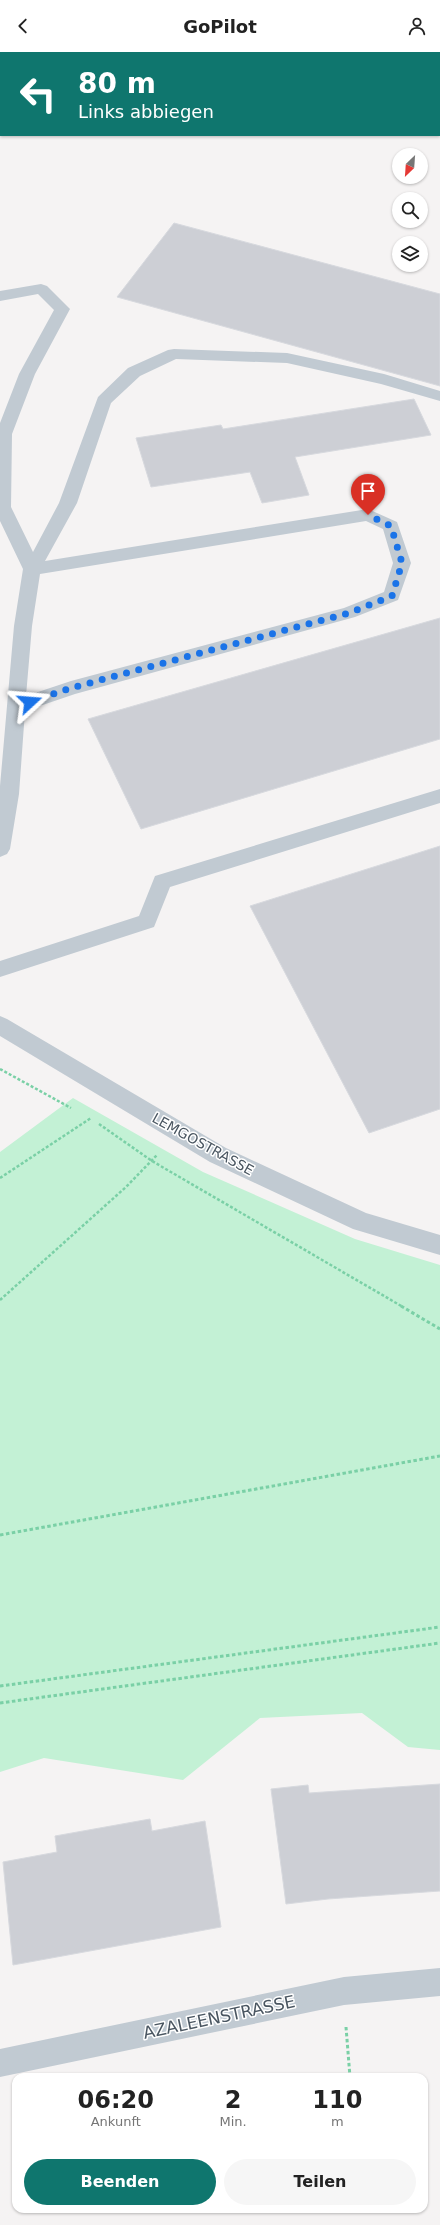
<!DOCTYPE html>
<html lang="de">
<head>
<meta charset="utf-8">
<style>
	body { margin:0; font-family:"DejaVu Sans",sans-serif; background:#f6f6f6; color:#222; height:100vh; display:flex; flex-direction:column; font-size:15px; white-space:nowrap }
	* { box-sizing:border-box; margin:0 }
	p { font-size:13px; color:#767676 }
	.icon { flex:none; width:22px; height:22px; fill:none; stroke:currentColor; stroke-width:2; stroke-linecap:round; stroke-linejoin:round }
	.map { position:relative; flex:1; overflow:hidden }
	.side { position:absolute; left:12px; top:2021px; width:416px; height:140px; display:flex; flex-direction:column; background:#fff; border-radius:12px; box-shadow:0 1px 3px #0004 }
	.side>* { flex:none }
	.hud { position:absolute; left:0px; top:0px; width:440px; height:84px; box-shadow:0 1px 3px #0004; background:#0f766e; color:#fff; overflow:hidden }
	.needle { width:26px; rotate:205deg }
	.controls { position:absolute; left:392px; top:96px; display:grid; gap:8px }
	.controls a { display:grid; place-items:center; width:36px; height:36px; border-radius:50%; background:#fff; box-shadow:0 1px 3px #0004; font-size:20px }
	.pin { position:absolute; display:grid; place-items:center; width:34px; height:34px; color:#fff; margin:-41px -17px; border-radius:50% 50% 50% 0; rotate:-45deg; box-shadow:0 0 4px #0007 }
	.pin .icon { rotate:45deg }
	.me { position:absolute; width:44px; margin:-22px; rotate:71deg; stroke-linejoin:round; filter:drop-shadow(0 0 3px #0008) }
	.turn { display:flex; align-items:center; gap:14px; height:84px; padding:0 12px; font-size:18px }
	.turn .icon { width:52px; height:52px; stroke-width:2.5 }
	.turn b { display:block; font-size:28px; line-height:34px }
	.eta { display:flex; justify-content:space-evenly; align-items:center; height:68px; text-align:center }
	.eta b { font-size:24px; font-weight:800; line-height:28px }
	.primary-button { display:flex; gap:8px; margin-top:auto; padding:8px 12px }
	.primary-button a { flex:1; height:46px; border-radius:24px; background:#0f766e; color:#fff; font-size:16px; font-weight:800; line-height:46px; text-align:center }
	.primary-button a+a { background:#f6f6f6; color:#222 }
	header { display:flex; justify-content:space-between; align-items:center; height:52px; padding:0 12px; background:#fff; font-size:18px; font-weight:800 }
	.map>svg:first-child { display:block }
	.green { fill:#c3f1d5 }
	.building { fill:#cdcfd5; stroke:#d7d9de }
	.lines { fill:none; stroke-linecap:round; stroke-linejoin:round }
	.path-far1 { stroke:#7ad0a6; stroke-width:2.5; stroke-dasharray:3 2; stroke-linecap:butt }
	.path { stroke:#7ad0a6; stroke-width:3; stroke-dasharray:3.5 2.5; stroke-linecap:butt }
	.service { fill:#c1cad2; fill-rule:evenodd }
	.minor { fill:#c1cad2; fill-rule:evenodd }
	.rail { stroke:#b5b8bd; stroke-width:2 }
	.route { stroke:#1a73e8; stroke-width:7; stroke-dasharray:0 12.6 }
	.labels { text-anchor:middle; dominant-baseline:central; stroke-width:3; stroke-linejoin:round; paint-order:stroke }
	.street-label { font-size:14px; fill:#4a5661; stroke:#fff }
	.near-street-label { font-size:17px; fill:#4a5661; stroke:#fff }
</style>
</head>
<body>
<header><svg class="icon" aria-label="back" viewBox="0 0 24 24"><path d="M15 5l-7 7 7 7"/></svg>GoPilot<svg class="icon" aria-label="person" viewBox="0 0 24 24"><circle cx="12" cy="8" r="4"/><path d="M4 21q1-7 8-7t8 7"/></svg></header>
<div class="map">
<svg width="440" height="2173" viewBox="0 0 440 2173">
	<rect width="100%" height="100%" fill="#f5f3f3"/>
	<path class="green" d="M 73,1046 L 203,1120 L 355,1187 L 440,1213 L 440,1698 L 408,1695 L 362,1661 L 260,1666 L 183,1728 L 44,1706 L 0,1720 L 0,1100 Z"/>
	<g class="building">
		<path d="M 174,171 L 440,242 L 440,334 L 117,245 Z"/>
		<path d="M 414,347 L 431,383 L 295,405 L 309,443 L 262,451 L 250,420 L 151,435 L 136,386 L 221,373 L 223,377 Z"/>
		<path d="M 440,566 L 440,687 L 141,777 L 88,667 Z"/>
		<path d="M 440,794 L 440,1057 L 369,1081 L 250,854 Z"/>
		<path d="M 440,1732 L 440,1839 L 328,1847 L 286,1852 L 271,1737 L 308,1733 L 309,1741 Z"/>
		<path d="M 150,1767 L 152,1779 L 205,1769 L 221,1875 L 13,1913 L 3,1810 L 57,1800 L 55,1784 Z"/>
	</g>
	<g class="lines">
		<g class="path-far1">
			<path d="M 0,1017 L 71,1056"/>
			<path d="M 99,1072 L 152,1109 L 403,1255"/>
			<path d="M 0,1126 L 91,1066"/>
			<path d="M 0,1248 L 126,1135 L 157,1103"/>
		</g>
		<g class="path">
			<path d="M 401,1254 L 440,1277"/>
			<path d="M 0,1483 L 440,1404"/>
			<path d="M 0,1634 L 440,1575"/>
			<path d="M 0,1651 L 440,1591"/>
			<path d="M 346,1975 L 350,2025"/>
		</g>
		<g class="service">
			<path d="M 41,232 L 47,234 L 70,257 L 35,322 L 12,382 L 11,455 L 33,500 L 59,451 L 98,345 L 128,316 L 168,298 L 174,297 L 287,301 L 384,322 L 440,339 L 440,349 L 381,332 L 287,311 L 176,307 L 140,324 L 111,351 L 77,451 L 45,509 L 368,457 L 397,470 L 411,511 L 398,548 L 355,565 L 75,642 L 25,659 L 19,742 L 10,797 L 7,802 L 0,805 L 0,734 L 14,574 L 23,517 L 0,469 L 0,371 L 19,322 L 54,258 L 38,242 L 0,249 L 0,239 ZM 366,469 L 383,477 L 393,511 L 384,540 L 344,556 L 71,629 L 26,644 L 32,574 L 40,522 Z"/>
			<path d="M 440,737 L 440,751 L 170,835 L 154,875 L 0,925 L 0,909 L 139,864 L 155,824 Z"/>
		</g>
		<g class="minor">
			<path d="M 0,964 L 7,967 L 226,1096 L 366,1161 L 440,1183 L 440,1203 L 353,1177 L 210,1110 L 0,984 Z"/>
			<path d="M 440,1916 L 440,1944 L 344,1953 L 0,2025 L 0,1997 L 344,1925 Z"/>
		</g>
		<g class="rail">
			<path d="M 234,0 L 238,1"/>
			<path d="M 286,0 L 291,1"/>
			<path d="M 329,0 L 334,1"/>
		</g>
	</g>
	<g class="lines">
		<path class="route" d="M 30,650 L 71,636 L 349,561 L 392,544 L 402,511 L 391,474 L 368,463"/>
	</g>
	<g class="labels">
		<g class="street-label">
			<text transform="translate(203 1092) rotate(29)">LEMGOSTRASSE</text>
		</g>
		<g class="near-street-label">
			<text transform="translate(219 1965) rotate(-12)">AZALEENSTRASSE</text>
		</g>
	</g>
</svg>
<div class="controls">
<a><svg class="needle" viewBox="-14 -14 28 28"><path d="M0-13l5 13h-10z" fill="#e53935"/><path d="M0 13l5-13h-10z" fill="#767676"/></svg></a>
<a><svg class="icon" aria-label="search" viewBox="0 0 24 24"><circle cx="10" cy="10" r="6"/><path d="M15 15l6 6"/></svg></a>
<a><svg class="icon" aria-label="layers" viewBox="0 0 24 24"><path d="M12 4l9 5-9 5-9-5zM3 14l9 5 9-5"/></svg></a>
</div>
<div class="pin" style="left:368px;top:463px;background:#d93025"><svg class="icon" aria-label="arrive" viewBox="0 0 24 24"><path d="M6 21V4h12l-3 4 3 4H6"/></svg></div>
<svg class="me" style="left:30px;top:650px" viewBox="-20 -20 40 40"><path d="M0-17L14 15 0 8-14 15z" fill="#1a73e8" stroke="#fff" stroke-width="4"/></svg>
<div class="hud">
<div class="turn"><svg class="icon" aria-label="left" viewBox="0 0 24 24"><path d="M17 20v-9H6M10 6l-5 5 5 5"/></svg><div><b>80 m</b>Links abbiegen</div></div>
</div>
<section class="side">
<div class="eta">
<div><b>06:20</b><p>Ankunft</p></div>
<div><b>2</b><p>Min.</p></div>
<div><b>110</b><p>m</p></div>
</div>
<div class="primary-button"><a>Beenden</a><a>Teilen</a></div>
</section>
</div>
</body>
</html>
